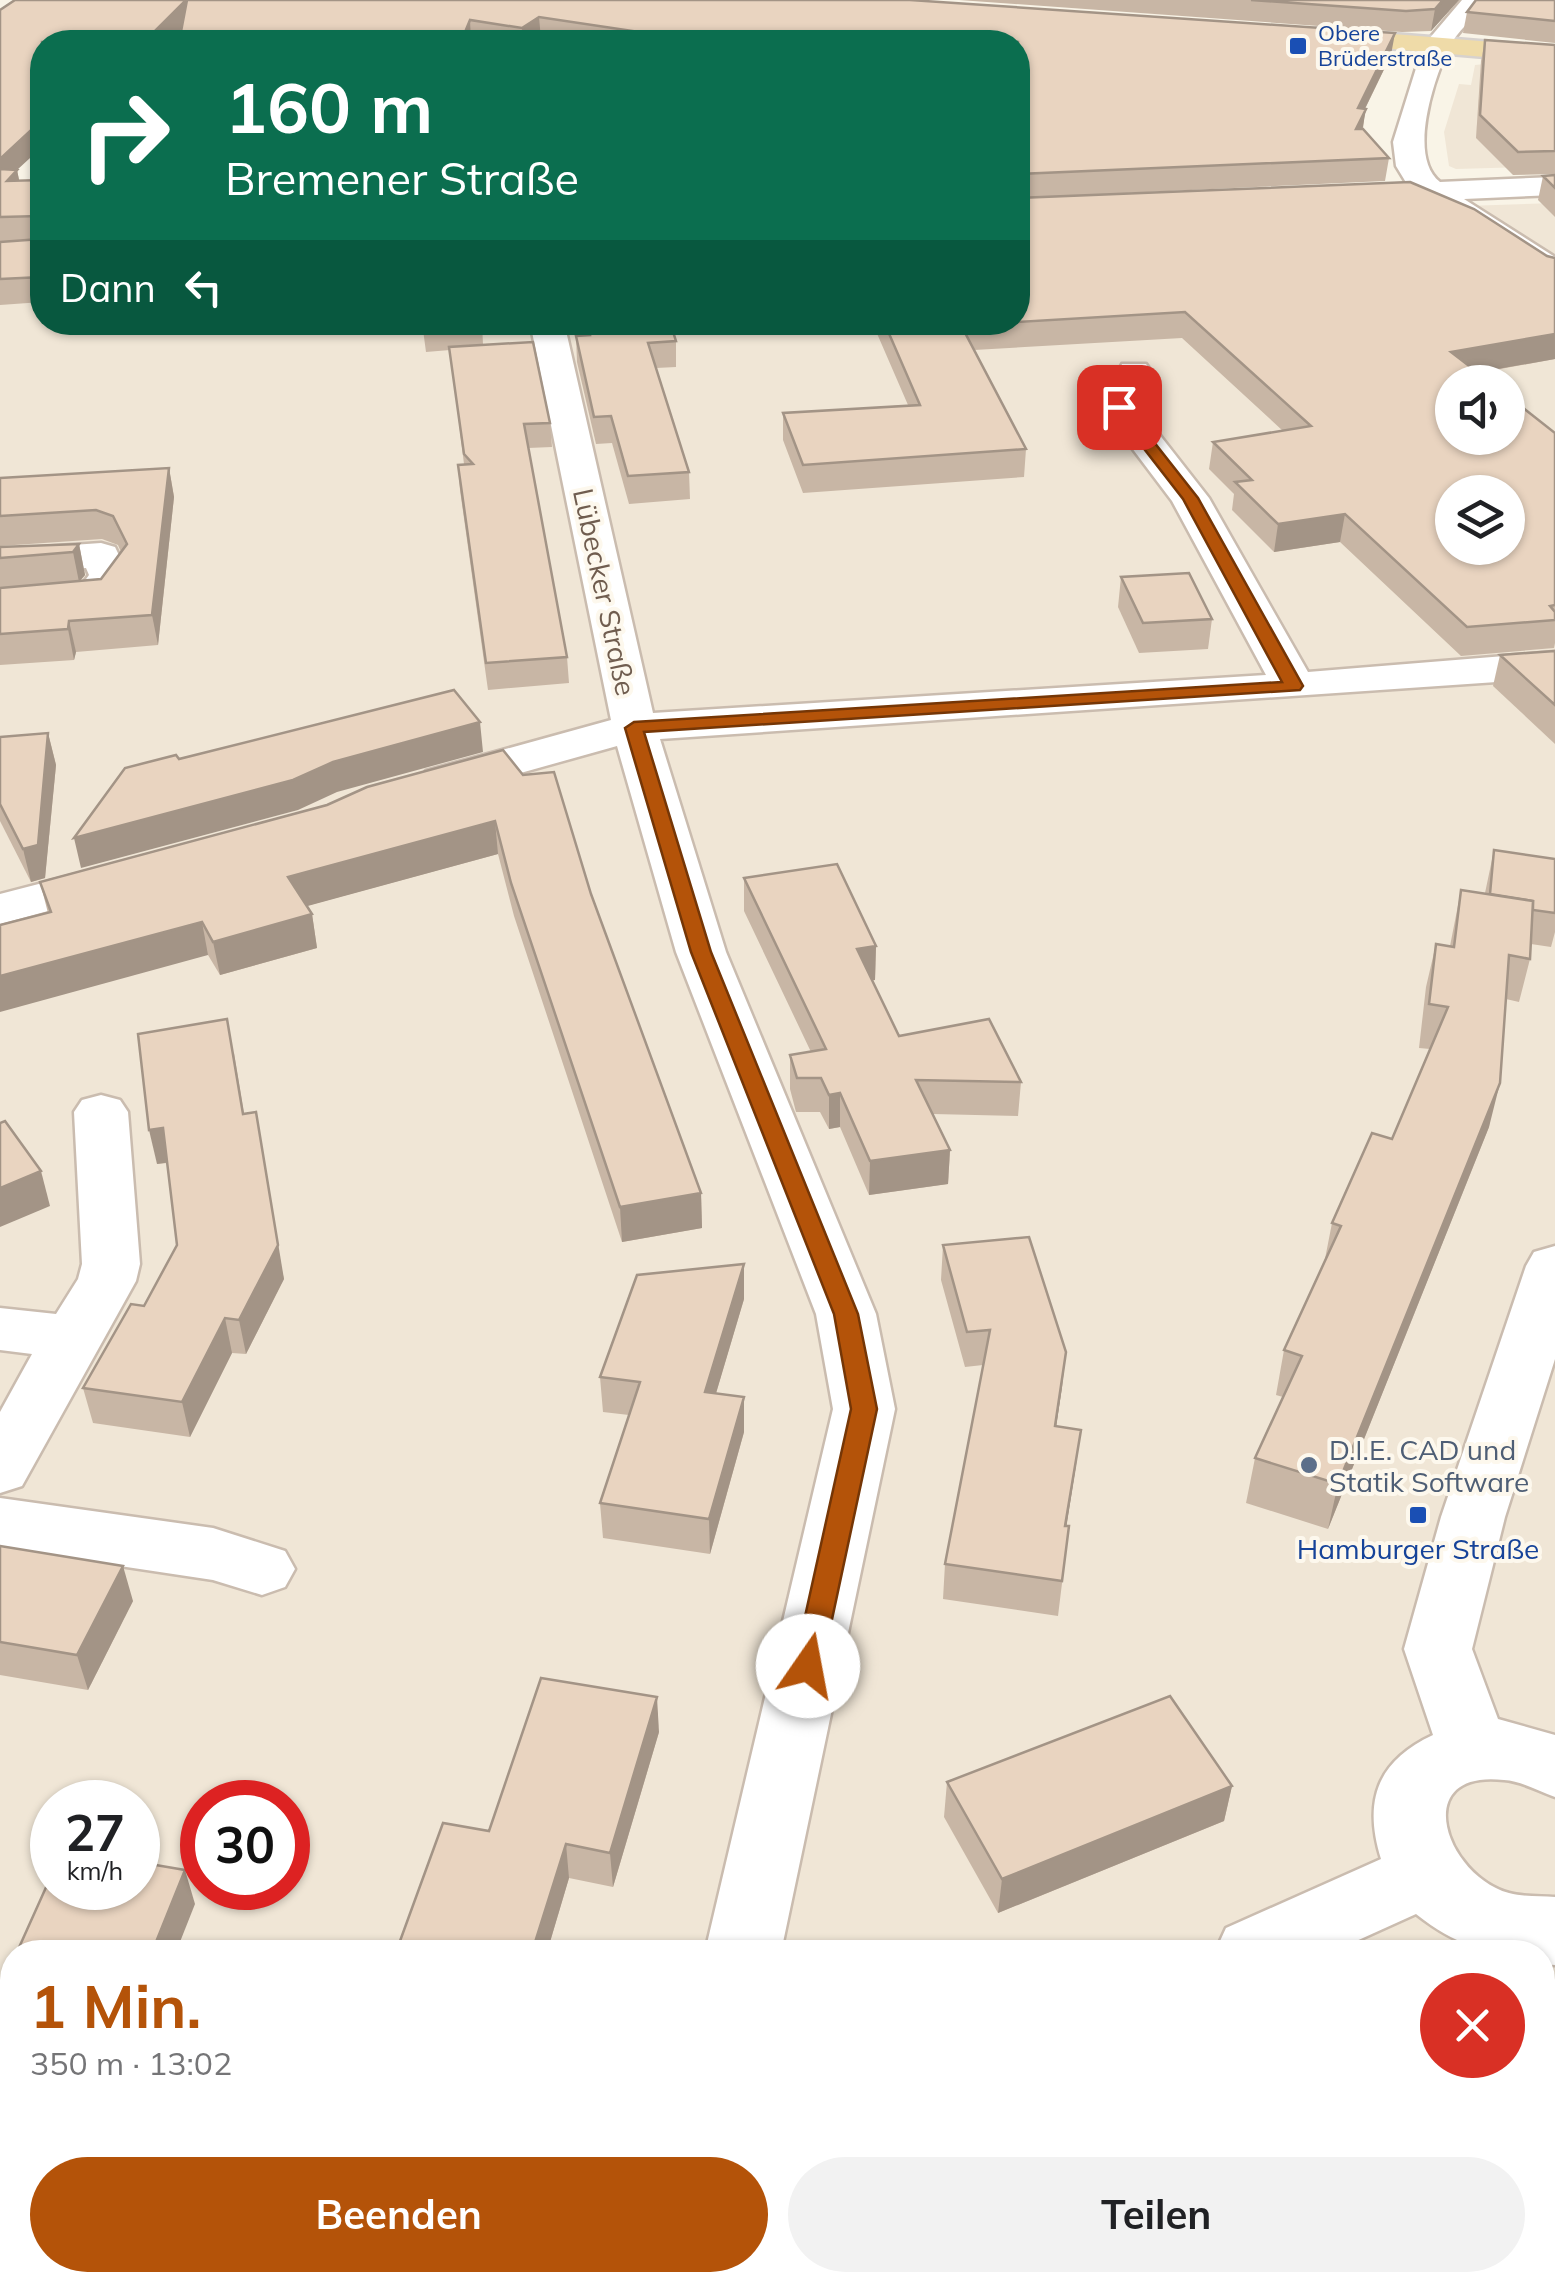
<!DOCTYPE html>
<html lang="de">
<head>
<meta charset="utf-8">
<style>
	body { margin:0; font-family:Mulish,sans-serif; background:#f2f2f2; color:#202124; height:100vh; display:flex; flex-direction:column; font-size:38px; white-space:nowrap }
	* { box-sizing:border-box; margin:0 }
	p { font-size:32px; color:#757577 }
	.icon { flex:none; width:55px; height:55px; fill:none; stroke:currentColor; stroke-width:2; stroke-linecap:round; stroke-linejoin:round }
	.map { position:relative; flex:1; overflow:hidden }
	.sheet { position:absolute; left:0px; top:1940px; width:1555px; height:352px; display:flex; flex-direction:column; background:#fff; border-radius:40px 40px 0 0; box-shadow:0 2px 8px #0004 }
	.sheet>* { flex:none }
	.hud { position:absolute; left:30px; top:30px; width:1000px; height:305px; border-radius:40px; box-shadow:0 2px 8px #0004; background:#0b6e4f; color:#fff; overflow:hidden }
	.controls { position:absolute; left:1435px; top:365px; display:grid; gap:20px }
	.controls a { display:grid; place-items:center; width:90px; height:90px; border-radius:50%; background:#fff; box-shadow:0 2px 8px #0004; font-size:50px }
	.speed { position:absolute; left:30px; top:1780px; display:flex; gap:20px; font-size:50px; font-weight:700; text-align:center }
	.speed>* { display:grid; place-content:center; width:130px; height:130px; border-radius:50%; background:#fff; box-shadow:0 2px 8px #0004; line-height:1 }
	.speed small { font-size:25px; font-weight:400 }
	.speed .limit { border:15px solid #d22; background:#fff; color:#111 }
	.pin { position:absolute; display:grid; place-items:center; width:85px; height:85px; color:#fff; margin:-42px; border-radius:20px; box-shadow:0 5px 15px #0006 }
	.me { position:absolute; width:110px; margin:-55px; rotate:12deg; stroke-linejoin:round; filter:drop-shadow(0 0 8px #0008) }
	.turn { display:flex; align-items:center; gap:35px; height:210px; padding:0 30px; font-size:45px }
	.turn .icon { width:130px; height:130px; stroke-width:2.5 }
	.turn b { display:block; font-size:70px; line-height:85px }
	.then { display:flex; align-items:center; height:95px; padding:0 30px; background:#0003; gap:20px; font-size:38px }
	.round { display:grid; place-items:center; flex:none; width:105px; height:105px; border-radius:52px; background:#f2f2f2 }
	.overview { display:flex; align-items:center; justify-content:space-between; height:170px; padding:0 30px }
	h1 { font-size:60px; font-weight:700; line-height:75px; color:#b45309 }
	.button { display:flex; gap:20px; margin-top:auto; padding:20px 30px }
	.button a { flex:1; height:115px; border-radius:60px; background:#b45309; color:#fff; font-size:40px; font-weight:700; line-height:115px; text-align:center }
	.button a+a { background:#f2f2f2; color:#202124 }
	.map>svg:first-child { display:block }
	.residential { fill:#f0e6d6; fill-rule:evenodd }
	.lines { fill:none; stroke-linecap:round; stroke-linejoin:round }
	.minor-casing { stroke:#cabcaf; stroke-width:5 }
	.major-casing { stroke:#d7d2ce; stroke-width:5 }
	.minor { fill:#fff; fill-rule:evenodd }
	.major { fill:#efdba8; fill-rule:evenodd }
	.wall { fill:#c8b6a5 }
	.shaded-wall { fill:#a39486 }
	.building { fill:#e9d4c0; stroke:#a39486; stroke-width:2.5; fill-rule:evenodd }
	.route { fill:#b45309; stroke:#753606; stroke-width:2.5 }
	.transit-dot { fill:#1a4fb4; stroke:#fdf8ed; stroke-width:4 }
	.service-dot { fill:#5c6f8a; stroke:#fdf8ed; stroke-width:4 }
	.labels { text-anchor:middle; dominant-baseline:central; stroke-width:8; stroke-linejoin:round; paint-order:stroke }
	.far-transit-label { font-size:22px; fill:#164399; stroke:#fdf8ed; text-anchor:start }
	.street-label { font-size:28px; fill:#705d4f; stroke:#fdf8ed }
	.service-label { font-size:28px; fill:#4e5e75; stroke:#fdf8ed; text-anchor:start }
	.transit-label { font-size:28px; fill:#164399; stroke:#fdf8ed }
</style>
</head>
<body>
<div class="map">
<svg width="1555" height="2291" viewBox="0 0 1555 2291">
	<rect width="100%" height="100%" fill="#f9f4e7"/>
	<g class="residential">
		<path d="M 1485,64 L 1555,166 L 1456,169 L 1449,166 L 1444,132 L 1459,84 L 1471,85 L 1475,65 Z"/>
		<path d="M 1555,203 L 1555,2291 L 0,2291 L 0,274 L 42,272 L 42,322 L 1018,322 L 1162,216 ZM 1452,382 L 1508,382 L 1508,438 L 1452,438 ZM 1452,492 L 1508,492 L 1508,548 L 1452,548 ZM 52,1802 L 138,1802 L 138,1888 L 52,1888 ZM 202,1802 L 288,1802 L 288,1888 L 202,1888 ZM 12,1952 L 1542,1952 L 1542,2280 L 12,2280 Z"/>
	</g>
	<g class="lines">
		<g class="minor-casing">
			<g id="minor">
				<path d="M 1462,0 L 1488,0 C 1476,16 1456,32 1448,49 C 1433,82 1408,157 1440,182 L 1555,177 L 1555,195 L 1464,199 L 1555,257 L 1555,281 L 1544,278 L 1426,201 L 1358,204 L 1343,195 L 1358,186 L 1407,184 L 1396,166 L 1393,142 L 1423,46 Z"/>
				<path d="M 530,322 L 564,322 L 653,713 L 1266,675 L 1172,501 L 1101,407 L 1122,364 L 1146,364 L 1151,371 L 1137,406 L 1209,498 L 1308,672 L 1555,652 L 1555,678 L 660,739 L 726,952 L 876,1314 L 895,1409 L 781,1952 L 705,1952 L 833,1409 L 816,1314 L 676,952 L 617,746 L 442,795 L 426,791 L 419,781 L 426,771 L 611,720 Z"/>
				<path d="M 101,543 L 115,547 L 129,576 L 107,606 L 0,615 L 0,591 L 81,586 L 89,575 L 86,568 L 0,574 L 0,550 Z"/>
				<path d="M 116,864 L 133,868 L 140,878 L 133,888 L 0,924 L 0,894 Z"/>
				<path d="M 101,1095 L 120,1100 L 128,1112 L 140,1264 L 136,1281 L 22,1486 L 0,1493 L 0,1412 L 32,1354 L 0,1350 L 0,1308 L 56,1314 L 78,1279 L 82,1264 L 74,1112 L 82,1100 Z"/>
				<path d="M 1555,1246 L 1555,1359 L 1505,1517 L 1472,1649 L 1498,1719 L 1555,1735 L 1555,1797 C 1538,1791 1521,1781 1504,1780 C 1409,1769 1445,1875 1509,1893 C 1523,1897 1540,1896 1555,1897 L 1555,1965 L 1542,1964 L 1542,1952 C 1486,1952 1462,1950 1416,1914 L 1332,1952 L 1215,1952 L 1226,1928 L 1381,1859 C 1363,1801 1377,1761 1433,1735 L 1404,1649 L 1441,1517 L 1526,1266 L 1534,1252 Z"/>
				<path d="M 0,1498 L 213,1528 L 285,1551 L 295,1569 L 285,1587 L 262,1595 L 213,1580 L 0,1548 Z"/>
				<path d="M 424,2280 L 538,2280 L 534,2291 L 420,2291 Z"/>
			</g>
		</g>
		<g class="major-casing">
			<path id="major" d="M 1319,28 L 1555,47 L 1555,63 L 1310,42 L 1306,36 L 1310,30 Z"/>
		</g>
		<use href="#minor" class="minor"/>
		<use href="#major" class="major"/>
	</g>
	<g class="wall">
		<path d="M 910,0 L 1391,55 L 1365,109 L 1363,129 L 1389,158 L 1385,181 L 1018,198 L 1555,258 L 1555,359 L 1478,373 L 1555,433 L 1555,643 L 1554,648 L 1461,656 L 1340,542 L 1274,552 L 1232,510 L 1234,494 L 1209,469 L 1213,442 L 1283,431 L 1182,338 L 974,350 L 1026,449 L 1024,477 L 803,493 L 783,440 L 783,413 L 908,405 L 872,322 L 1018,322 L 1018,42 L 567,42 L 541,39 L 534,42 L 179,42 L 182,29 L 42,42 L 17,170 L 19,180 L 42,180 L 42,302 L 0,305 L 0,10 Z"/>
		<path d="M 959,0 L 1459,0 L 1431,31 L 1402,32 Z"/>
		<path d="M 1555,0 L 1555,43 L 1463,33 L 1467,12 Z"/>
		<path d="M 1485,40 L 1555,45 L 1555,174 L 1513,175 L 1476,138 L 1481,61 Z"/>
		<path d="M 1555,175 L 1555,217 L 1538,200 L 1543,176 Z"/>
		<path d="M 422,322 L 482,322 L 483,345 L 550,423 L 552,447 L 528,448 L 567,657 L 569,683 L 488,690 L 460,490 L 458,465 L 464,464 L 450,350 L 426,352 Z"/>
		<path d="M 582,322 L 670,322 L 676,341 L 676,367 L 656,368 L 689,472 L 690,499 L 629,504 L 612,443 L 596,444 L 577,362 L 576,336 L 585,336 Z"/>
		<path d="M 169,468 L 174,497 L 158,645 L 76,652 L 74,660 L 0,665 L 0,547 L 79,544 L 85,575 L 80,581 L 101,579 L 121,552 L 118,545 L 102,539 L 0,546 L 0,478 Z"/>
		<path d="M 1121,577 L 1212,619 L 1208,649 L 1139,653 L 1118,607 Z"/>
		<path d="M 1555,651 L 1555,744 L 1493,686 L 1500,655 Z"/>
		<path d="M 48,733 L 56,765 L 45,878 L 31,882 L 0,821 L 0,737 Z"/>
		<path d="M 503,750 L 591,894 L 701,1193 L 702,1228 L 622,1242 L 514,916 L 498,854 L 306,906 L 312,914 L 317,948 L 220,975 L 208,955 L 48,913 L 40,882 L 327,805 Z"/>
		<path d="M 1494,850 L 1555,913 L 1555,932 L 1551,947 L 1531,944 L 1530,959 L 1519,1002 L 1506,999 L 1489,1127 L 1328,1529 L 1246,1503 L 1255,1458 L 1283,1397 L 1276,1395 L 1284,1350 L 1324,1264 L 1332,1223 L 1392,1139 L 1430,1049 L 1419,1048 L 1426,987 L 1436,944 L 1450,946 L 1461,890 L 1485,893 Z"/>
		<path d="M 744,878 L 876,946 L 875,980 L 872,980 L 899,1036 L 1021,1082 L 1018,1116 L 933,1114 L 950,1150 L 948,1184 L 869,1195 L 840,1127 L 829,1129 L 820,1112 L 796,1112 L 790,1089 L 790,1055 L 811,1052 L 744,911 Z"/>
		<path d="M 234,1053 L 244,1114 L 284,1279 L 246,1354 L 232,1353 L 190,1437 L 93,1423 L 83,1388 L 144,1306 L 177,1245 L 167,1163 L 157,1164 Z"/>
		<path d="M 943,1245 L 1062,1387 L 1056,1426 L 1076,1465 L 1066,1526 L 1069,1526 L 1058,1616 L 943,1599 L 945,1564 L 983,1365 L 965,1367 L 941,1280 Z"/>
		<path d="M 744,1264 L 744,1299 L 716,1393 L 744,1432 L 710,1554 L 603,1538 L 600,1503 L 629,1415 L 603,1412 L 600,1377 Z"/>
		<path d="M 0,1546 L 133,1601 L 88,1690 L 0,1675 Z"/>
		<path d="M 659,1732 L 613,1887 L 569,1878 L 547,1952 L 396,1952 L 489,1831 Z"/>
		<path d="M 947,1782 L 1232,1786 L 1224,1821 L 998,1913 L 944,1817 Z"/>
		<path d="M 1542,2032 L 1555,2037 L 1555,2166 L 1542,2162 Z"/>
	</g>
	<g class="shaded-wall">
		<path d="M 186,0 L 190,20 L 168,42 L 144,42 Z"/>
		<path d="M 1443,0 L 1459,0 L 1431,31 L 1435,9 Z"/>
		<path d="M 539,17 L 541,39 L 534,42 L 523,42 L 522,28 Z"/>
		<path d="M 470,20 L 471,42 L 461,42 Z"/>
		<path d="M 1395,33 L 1391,55 L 1354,131 L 1358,108 Z"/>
		<path d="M 1366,109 L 1362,132 L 1356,129 Z"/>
		<path d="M 42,120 L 42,147 L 17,170 L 22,194 L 0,186 L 0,159 Z"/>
		<path d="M 1555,334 L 1555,359 L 1446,378 L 1451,352 Z"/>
		<path d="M 169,468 L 174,497 L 158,645 L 152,615 Z"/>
		<path d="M 1345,514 L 1340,542 L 1274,552 L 1278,524 Z"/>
		<path d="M 79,544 L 85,575 L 79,582 L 73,552 Z"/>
		<path d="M 69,621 L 76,652 L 74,660 L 68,629 Z"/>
		<path d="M 480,722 L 483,752 L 337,792 L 298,810 L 81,868 L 74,838 L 333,762 Z"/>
		<path d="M 48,733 L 56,765 L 45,878 L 31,882 L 23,849 Z"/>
		<path d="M 495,821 L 498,854 L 293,910 L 288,877 Z"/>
		<path d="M 312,914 L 317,948 L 220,975 L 213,942 Z"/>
		<path d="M 202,922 L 208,955 L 0,1012 L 0,976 Z"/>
		<path d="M 876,946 L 875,980 L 856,983 L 857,949 Z"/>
		<path d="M 1500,1083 L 1489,1127 L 1328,1529 L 1338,1484 Z"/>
		<path d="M 840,1093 L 840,1127 L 829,1129 L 829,1095 Z"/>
		<path d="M 163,1128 L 171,1162 L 157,1164 L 149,1130 Z"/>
		<path d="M 262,1146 L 284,1279 L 246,1354 L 239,1320 Z"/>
		<path d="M 950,1150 L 948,1184 L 869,1195 L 870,1161 Z"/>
		<path d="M 41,1171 L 50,1206 L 0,1227 L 0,1188 Z"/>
		<path d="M 701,1193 L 702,1228 L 622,1242 L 620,1207 Z"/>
		<path d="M 744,1264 L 744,1299 L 706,1427 L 705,1392 Z"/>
		<path d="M 225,1318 L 232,1353 L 190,1437 L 182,1402 Z"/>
		<path d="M 1066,1352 L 1062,1387 L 1051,1461 L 1055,1426 Z"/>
		<path d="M 744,1397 L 744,1432 L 710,1554 L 709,1519 Z"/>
		<path d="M 1081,1430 L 1076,1465 L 1061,1561 L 1065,1526 Z"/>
		<path d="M 123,1566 L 133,1601 L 88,1690 L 77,1655 Z"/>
		<path d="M 657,1697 L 659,1732 L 613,1887 L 610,1853 Z"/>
		<path d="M 1232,1786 L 1224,1821 L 998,1913 L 1002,1879 Z"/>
		<path d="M 566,1844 L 569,1878 L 547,1952 L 532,1952 Z"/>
		<path d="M 185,1870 L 195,1904 L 176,1952 L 152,1952 Z"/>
		<path d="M 12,2163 L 12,2226 L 0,2254 L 0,2190 Z"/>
	</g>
	<g class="building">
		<path d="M 15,0 L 186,0 L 144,42 L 42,42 L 42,120 L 0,159 L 0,10 Z"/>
		<path d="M 187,0 L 910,0 L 1395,33 L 1358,108 L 1366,109 L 1356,129 L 1363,129 L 1389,158 L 1019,174 L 1018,192 L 1018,42 L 706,42 L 539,17 L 522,28 L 470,20 L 461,42 L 338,42 L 297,36 L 292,42 L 179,42 Z"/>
		<path d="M 1251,0 L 1443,0 L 1435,9 L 1406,11 Z"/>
		<path d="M 1476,0 L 1555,0 L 1555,21 L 1467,12 Z"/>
		<path d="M 1485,40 L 1555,45 L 1555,151 L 1518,152 L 1480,115 Z"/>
		<path d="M 0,169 L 17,170 L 7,181 L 42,180 L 42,277 L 0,279 L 0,242 L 40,239 L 40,216 L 0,217 Z"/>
		<path d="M 1555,175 L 1555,188 L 1543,176 Z"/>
		<path d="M 1410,182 L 1474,209 L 1547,256 L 1555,258 L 1555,334 L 1451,352 L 1490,382 L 1452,382 L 1452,438 L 1508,438 L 1508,396 L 1555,433 L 1555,605 L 1550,606 L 1555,612 L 1555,620 L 1467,627 L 1345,514 L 1278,524 L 1235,482 L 1252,480 L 1213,442 L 1311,426 L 1185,312 L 1018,322 L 1018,198 ZM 1452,492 L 1508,492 L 1508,548 L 1452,548 Z"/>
		<path d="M 423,322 L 472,322 L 423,326 Z"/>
		<path d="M 587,322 L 670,322 L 676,341 L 648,343 L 689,472 L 628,476 L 611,416 L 594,417 L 576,336 L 590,335 Z"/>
		<path d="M 884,322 L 1008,322 L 961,325 L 1026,449 L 803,465 L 783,413 L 920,405 Z"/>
		<path d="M 533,342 L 550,423 L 524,424 L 567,657 L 486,663 L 458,465 L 473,464 L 464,454 L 449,347 Z"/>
		<path d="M 169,468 L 152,615 L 69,621 L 68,629 L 0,634 L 0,588 L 101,579 L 127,544 L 113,516 L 96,510 L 0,516 L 0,478 Z"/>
		<path d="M 79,544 L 73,552 L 0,558 L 0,547 Z"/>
		<path d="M 1189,573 L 1212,619 L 1143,623 L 1121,577 Z"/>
		<path d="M 1555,651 L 1555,705 L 1500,655 Z"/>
		<path d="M 454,690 L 480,722 L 333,762 L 293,780 L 74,838 L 125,768 L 176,755 L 179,759 Z"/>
		<path d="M 48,733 L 38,845 L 23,849 L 0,804 L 0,737 Z"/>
		<path d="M 503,750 L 523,775 L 554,772 L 591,894 L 701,1193 L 620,1207 L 511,883 L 495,821 L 288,877 L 312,914 L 213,942 L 202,922 L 0,976 L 0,925 L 51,912 L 40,882 L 327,805 L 367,787 Z"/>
		<path d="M 1494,850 L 1555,859 L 1555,913 L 1533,910 L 1533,901 L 1490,894 Z"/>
		<path d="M 837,864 L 876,946 L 857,949 L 899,1036 L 989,1019 L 1021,1082 L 916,1080 L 950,1150 L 870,1161 L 840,1093 L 829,1095 L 821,1078 L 797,1078 L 790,1055 L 826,1049 L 744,878 Z"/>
		<path d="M 1461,890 L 1533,901 L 1530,959 L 1509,955 L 1500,1083 L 1338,1484 L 1255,1458 L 1302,1356 L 1284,1350 L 1341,1226 L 1332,1223 L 1372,1133 L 1392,1139 L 1448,1007 L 1429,1004 L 1436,944 L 1454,947 Z"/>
		<path d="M 227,1019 L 243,1114 L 256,1112 L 278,1245 L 239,1320 L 225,1318 L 182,1402 L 83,1388 L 131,1304 L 144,1306 L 177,1245 L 163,1128 L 149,1130 L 138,1034 Z"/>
		<path d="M 5,1121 L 41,1171 L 0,1188 L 0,1123 Z"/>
		<path d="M 1029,1237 L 1066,1352 L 1055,1426 L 1081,1430 L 1065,1526 L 1069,1526 L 1062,1581 L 945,1564 L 990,1330 L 967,1332 L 943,1245 Z"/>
		<path d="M 744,1264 L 705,1392 L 744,1397 L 709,1519 L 600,1503 L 640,1382 L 600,1377 L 637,1275 Z"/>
		<path d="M 0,1546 L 123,1566 L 77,1655 L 0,1642 Z"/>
		<path d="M 541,1678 L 657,1697 L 610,1853 L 566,1844 L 532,1952 L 396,1952 L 443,1823 L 489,1831 Z"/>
		<path d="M 1170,1696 L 1232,1786 L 1002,1879 L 947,1782 Z"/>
		<path d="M 138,1862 L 185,1870 L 152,1952 L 17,1952 L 52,1874 L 52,1888 L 138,1888 Z"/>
		<path d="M 12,1963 L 12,2163 L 0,2190 L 0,1991 Z"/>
		<path d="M 1542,2032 L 1555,2037 L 1555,2128 L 1542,2124 Z"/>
		<path d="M 793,2280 L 1043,2280 L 1046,2284 L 1045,2291 L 776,2291 Z"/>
	</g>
	<path class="route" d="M 1114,404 L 1124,404 L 1198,498 L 1303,686 L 1300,690 L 644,732 L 711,952 L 858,1314 L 877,1409 L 822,1666 L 818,1674 L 798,1674 L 794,1666 L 851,1409 L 834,1314 L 691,952 L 625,728 L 634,722 L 1282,682 L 1183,499 L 1114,410 Z"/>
	<g class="transit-dot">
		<rect x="1288" y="36" width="20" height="20" rx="5"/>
		<rect x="1408" y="1505" width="20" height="20" rx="5"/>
	</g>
	<circle class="service-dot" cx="1309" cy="1465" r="10"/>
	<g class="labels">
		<g class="far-transit-label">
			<text x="1318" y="33">Obere<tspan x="1318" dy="25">Brüderstraße</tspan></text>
		</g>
		<g class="street-label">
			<text transform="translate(605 592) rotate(78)">Lübecker Straße</text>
		</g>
		<g class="service-label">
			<text x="1329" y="1449">D.I.E. CAD und<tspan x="1329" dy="32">Statik Software</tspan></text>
		</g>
		<g class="transit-label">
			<text x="1418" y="1548">Hamburger Straße</text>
		</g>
	</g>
</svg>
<div class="controls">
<a><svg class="icon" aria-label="sound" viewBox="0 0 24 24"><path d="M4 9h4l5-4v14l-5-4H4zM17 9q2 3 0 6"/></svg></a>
<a><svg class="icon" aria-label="layers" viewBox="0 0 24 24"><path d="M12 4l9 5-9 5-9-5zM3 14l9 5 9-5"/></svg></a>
</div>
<div class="speed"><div>27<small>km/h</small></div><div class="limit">30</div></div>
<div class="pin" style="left:1119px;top:407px;background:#d93025"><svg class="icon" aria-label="arrive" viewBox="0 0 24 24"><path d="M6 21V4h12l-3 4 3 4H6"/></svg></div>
<svg class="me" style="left:808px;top:1666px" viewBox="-20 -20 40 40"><circle r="19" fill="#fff"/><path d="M0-13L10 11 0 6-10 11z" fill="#b45309"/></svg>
<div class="hud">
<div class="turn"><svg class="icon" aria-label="right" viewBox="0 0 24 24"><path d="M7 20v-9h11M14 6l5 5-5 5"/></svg><div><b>160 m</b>Bremener Straße</div></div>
<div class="then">Dann<svg class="icon" aria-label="left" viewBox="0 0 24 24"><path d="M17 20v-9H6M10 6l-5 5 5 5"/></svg></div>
</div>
<section class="sheet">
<div class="overview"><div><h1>1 Min.</h1><p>350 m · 13:02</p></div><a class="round" style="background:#d93025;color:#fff"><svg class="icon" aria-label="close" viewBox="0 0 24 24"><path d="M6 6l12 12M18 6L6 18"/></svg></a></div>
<div class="button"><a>Beenden</a><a>Teilen</a></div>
</section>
</div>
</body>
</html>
